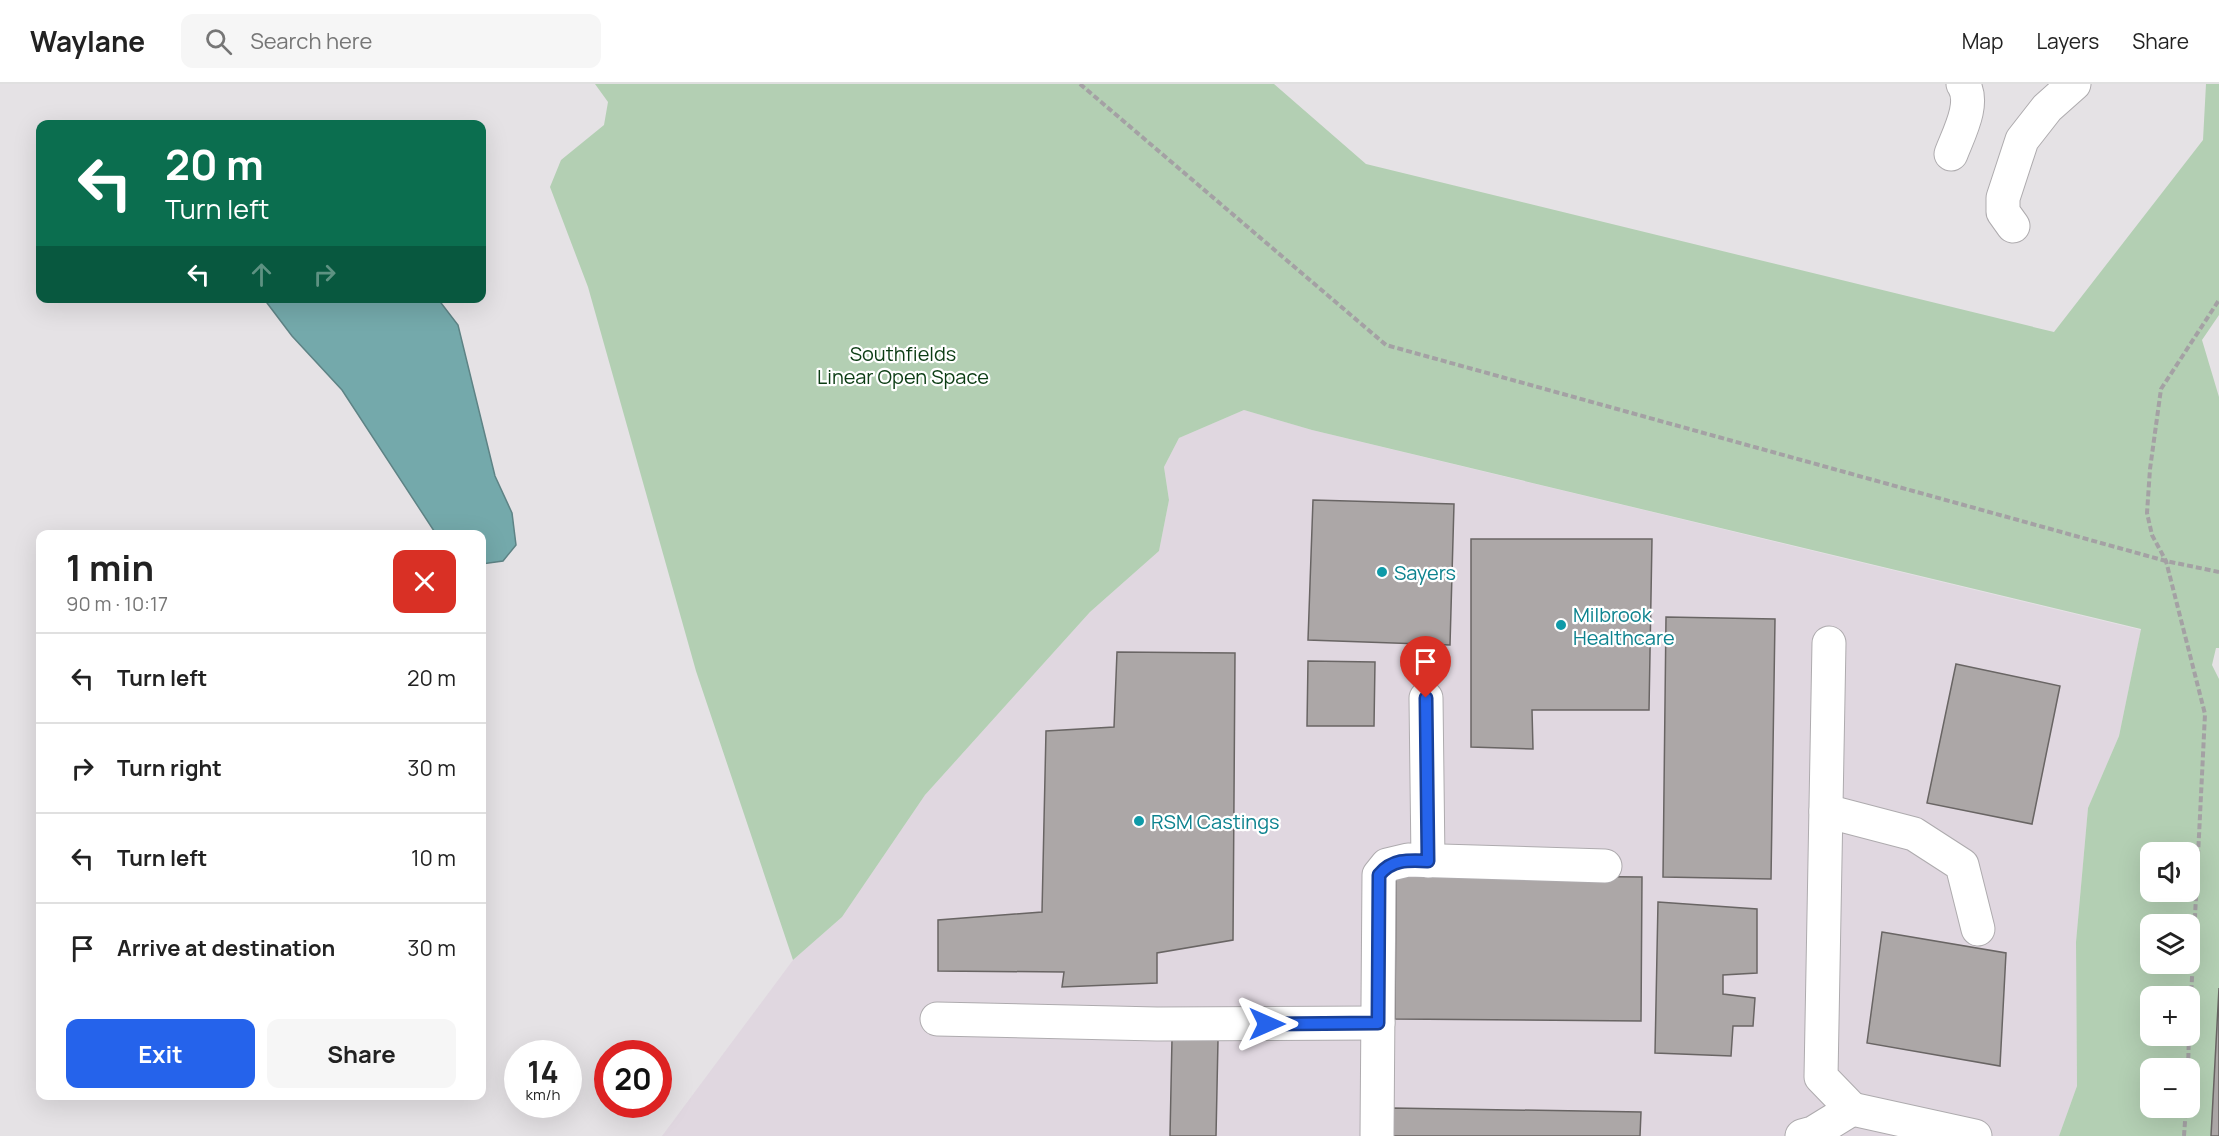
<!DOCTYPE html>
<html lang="en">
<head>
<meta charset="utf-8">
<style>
	body { margin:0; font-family:Manrope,sans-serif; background:#f6f6f6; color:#222; height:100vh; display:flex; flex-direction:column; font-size:22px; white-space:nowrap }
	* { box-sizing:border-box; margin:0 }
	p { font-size:20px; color:#767676 }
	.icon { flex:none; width:33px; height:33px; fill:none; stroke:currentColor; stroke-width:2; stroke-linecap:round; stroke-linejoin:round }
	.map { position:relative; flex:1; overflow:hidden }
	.sheet { position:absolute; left:36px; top:446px; width:450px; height:570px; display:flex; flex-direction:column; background:#fff; border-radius:12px; box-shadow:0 6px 24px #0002 }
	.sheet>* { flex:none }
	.top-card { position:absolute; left:36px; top:36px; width:450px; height:183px; border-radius:12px; box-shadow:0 6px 24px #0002; background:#0b6e4f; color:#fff; overflow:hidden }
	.tools { position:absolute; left:2140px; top:758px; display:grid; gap:12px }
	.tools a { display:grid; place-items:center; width:60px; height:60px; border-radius:12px; background:#fff; box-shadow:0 6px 24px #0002; font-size:30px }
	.speed { position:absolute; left:504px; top:956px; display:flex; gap:12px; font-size:30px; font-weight:700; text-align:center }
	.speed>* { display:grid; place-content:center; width:78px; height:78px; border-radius:50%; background:#fff; box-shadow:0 6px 24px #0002; line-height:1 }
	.speed small { font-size:15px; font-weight:400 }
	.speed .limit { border:9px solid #d22; background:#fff; color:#111 }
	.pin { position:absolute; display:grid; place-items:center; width:51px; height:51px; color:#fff; margin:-62px -26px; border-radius:50% 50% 50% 0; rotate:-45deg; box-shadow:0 0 6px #0007 }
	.pin .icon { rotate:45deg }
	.me { position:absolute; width:66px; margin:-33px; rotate:90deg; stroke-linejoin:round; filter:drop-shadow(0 0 4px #0008) }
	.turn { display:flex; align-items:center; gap:21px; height:126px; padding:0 30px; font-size:27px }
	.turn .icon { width:78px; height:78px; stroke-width:2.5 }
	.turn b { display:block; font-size:42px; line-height:51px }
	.lanes { display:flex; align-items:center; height:57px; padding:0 30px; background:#0003; justify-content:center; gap:30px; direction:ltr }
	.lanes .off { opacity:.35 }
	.round { display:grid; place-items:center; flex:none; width:63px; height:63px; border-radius:12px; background:#f6f6f6 }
	.headline { display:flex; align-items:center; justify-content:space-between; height:102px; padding:0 30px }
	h1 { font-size:36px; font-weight:700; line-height:45px }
	.cta { display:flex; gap:12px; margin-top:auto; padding:12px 30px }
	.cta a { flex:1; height:69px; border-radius:12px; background:#2563eb; color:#fff; font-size:24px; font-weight:700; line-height:69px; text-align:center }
	.cta a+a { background:#f6f6f6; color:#222 }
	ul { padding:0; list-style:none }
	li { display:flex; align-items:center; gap:18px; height:90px; padding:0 30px; border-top:2px solid #e0e0e0 }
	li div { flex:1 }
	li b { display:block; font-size:22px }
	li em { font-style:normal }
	header { display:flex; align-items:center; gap:36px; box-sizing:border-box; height:84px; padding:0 30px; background:#fff; border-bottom:2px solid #e0e0e0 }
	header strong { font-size:28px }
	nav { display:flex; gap:33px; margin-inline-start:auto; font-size:21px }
	.search { width:420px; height:54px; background:#f6f6f6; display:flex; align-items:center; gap:15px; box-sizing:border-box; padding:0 21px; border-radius:12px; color:#767676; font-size:22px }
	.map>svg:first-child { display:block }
	.built { fill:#e0d7e0 }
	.green { fill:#b3cfb3; fill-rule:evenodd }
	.water { fill:#74a9ab; stroke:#5e8385; stroke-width:1.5 }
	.building { fill:#aca7a7; stroke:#696564; stroke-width:1.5 }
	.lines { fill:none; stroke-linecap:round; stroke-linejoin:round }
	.minor-casing { stroke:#aeabae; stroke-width:35 }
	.path { stroke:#a4a1a4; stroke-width:4; stroke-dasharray:6 3; stroke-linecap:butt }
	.minor { stroke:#fff; stroke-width:33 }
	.route-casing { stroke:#184099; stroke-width:15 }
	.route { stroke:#2563eb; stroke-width:10 }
	.culture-dot { fill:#0f9aa8; stroke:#fff; stroke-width:2 }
	.labels { text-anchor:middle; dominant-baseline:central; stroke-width:4.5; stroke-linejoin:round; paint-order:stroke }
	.park-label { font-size:20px; fill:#0b3c13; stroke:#fff }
	.culture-label { font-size:20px; fill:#0d838f; stroke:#fff; text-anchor:start }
</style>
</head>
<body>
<header>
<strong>Waylane</strong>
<div class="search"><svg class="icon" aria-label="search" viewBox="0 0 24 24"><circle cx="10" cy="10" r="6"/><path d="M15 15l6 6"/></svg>Search here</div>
<nav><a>Map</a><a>Layers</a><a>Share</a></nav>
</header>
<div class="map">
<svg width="2219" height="1052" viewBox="0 0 2219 1052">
	<rect width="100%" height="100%" fill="#e5e2e5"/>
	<path class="built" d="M 1244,326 L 1312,346 L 2141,546 L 2119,652 L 2088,724 L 2076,858 L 2077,1002 L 2059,1052 L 662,1052 L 793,876 L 842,833 L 925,711 L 1090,528 L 1159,467 L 1169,416 L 1164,383 L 1179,354 Z"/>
	<path class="green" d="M 595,0 L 1274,0 L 1366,80 L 2054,248 L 2203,56 L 2206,0 L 2219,0 L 2219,231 L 2202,256 L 2219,313 L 2219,564 L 2216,564 L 2212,581 L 2219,595 L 2219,904 L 2211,1052 L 2059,1052 L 2077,1002 L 2076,858 L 2088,724 L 2119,652 L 2141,545 L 1312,346 L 1244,326 L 1179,354 L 1164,383 L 1169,416 L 1159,467 L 1090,528 L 925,711 L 842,833 L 793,876 L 696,587 L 588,203 L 550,103 L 561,76 L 604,41 L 608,18 ZM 2151,768 L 2190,768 L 2190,807 L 2151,807 ZM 2151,840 L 2190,840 L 2190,879 L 2151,879 ZM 2151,912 L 2190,912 L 2190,951 L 2151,951 ZM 2151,984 L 2190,984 L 2190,1023 L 2151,1023 Z"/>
	<path class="water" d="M 264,215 L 438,215 L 458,241 L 495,392 L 512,429 L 516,461 L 503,477 L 482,480 L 482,450 L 436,450 L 342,306 L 292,252 Z"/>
	<g class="building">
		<path d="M 1313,416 L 1454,420 L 1450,561 L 1308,556 Z"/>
		<path d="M 1471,455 L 1652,455 L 1649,626 L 1532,626 L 1533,665 L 1471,663 Z"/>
		<path d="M 1666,533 L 1775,535 L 1771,795 L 1663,793 Z"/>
		<path d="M 1117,568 L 1235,569 L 1233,856 L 1157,869 L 1157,899 L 1062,903 L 1064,888 L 938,887 L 938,836 L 1042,828 L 1046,647 L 1114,643 Z"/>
		<path d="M 1308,577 L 1375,578 L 1374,642 L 1307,642 Z"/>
		<path d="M 1956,580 L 2060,602 L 2032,740 L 1927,719 Z"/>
		<path d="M 1396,791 L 1642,793 L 1641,937 L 1395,935 Z"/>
		<path d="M 1658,818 L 1757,825 L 1757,889 L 1723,891 L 1723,910 L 1755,914 L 1753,942 L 1733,942 L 1731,972 L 1655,969 Z"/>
		<path d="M 1882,848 L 2006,869 L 2000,982 L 1867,959 Z"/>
		<path d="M 2219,904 L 2219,1052 L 2211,1052 Z"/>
		<path d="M 1172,955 L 1218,956 L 1216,1052 L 1170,1052 Z"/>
		<path d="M 1392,1024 L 1641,1028 L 1640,1052 L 1391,1052 Z"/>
	</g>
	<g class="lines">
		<g class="minor-casing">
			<g id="minor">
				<path d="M 1951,70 C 1958,51 1976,19 1963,0"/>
				<path d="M 2013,142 L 2003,128 L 2003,114 L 2022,56 L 2047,24 L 2074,0"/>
				<path d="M 1829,559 L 1821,993 L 1852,1025"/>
				<path d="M 1426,614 L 1428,777"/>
				<path d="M 1826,727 L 1914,750 L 1962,781 L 1978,845"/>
				<path d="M 937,935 L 1157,940 L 1378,939"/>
				<path d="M 1852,1025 L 1975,1052"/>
				<path d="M 1377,1052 L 1379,791 L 1387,781 L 1408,776 L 1605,782"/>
				<path d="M 1802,1052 L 1813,1049 L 1852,1025"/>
			</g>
		</g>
		<g class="path">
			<path d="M 1080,0 L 1386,261 L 2166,477 L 2219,488"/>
			<path d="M 2190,934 L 2205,630 L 2166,477 L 2152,451 L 2147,429 L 2150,385 L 2161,305 L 2219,216"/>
			<path d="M 2188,984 L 2189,951"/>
			<path d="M 2184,1052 L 2186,1023"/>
		</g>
		<use href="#minor" class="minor"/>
	</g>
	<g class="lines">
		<g class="route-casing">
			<path id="route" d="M 1267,940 L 1378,939 L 1379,791 C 1392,775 1408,776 1428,777 L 1426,614"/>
		</g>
		<use href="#route" class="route"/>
	</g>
	<g class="culture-dot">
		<circle cx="1382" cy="488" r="6"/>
		<circle cx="1561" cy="541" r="6"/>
		<circle cx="1139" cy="737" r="6"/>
	</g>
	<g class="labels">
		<g class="park-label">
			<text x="903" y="269">Southfields<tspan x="903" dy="23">Linear Open Space</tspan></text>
		</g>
		<g class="culture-label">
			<text x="1394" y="488">Sayers</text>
			<text x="1573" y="530">Milbrook<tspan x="1573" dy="23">Healthcare</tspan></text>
			<text x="1151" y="737">RSM Castings</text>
		</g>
	</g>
</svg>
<div class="tools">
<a><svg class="icon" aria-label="sound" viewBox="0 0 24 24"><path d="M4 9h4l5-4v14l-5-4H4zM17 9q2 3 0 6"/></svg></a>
<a><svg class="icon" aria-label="layers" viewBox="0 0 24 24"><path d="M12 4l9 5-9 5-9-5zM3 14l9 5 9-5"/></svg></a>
<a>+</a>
<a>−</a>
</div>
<div class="speed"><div>14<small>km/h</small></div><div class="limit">20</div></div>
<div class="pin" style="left:1426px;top:614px;background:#d93025"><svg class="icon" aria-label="arrive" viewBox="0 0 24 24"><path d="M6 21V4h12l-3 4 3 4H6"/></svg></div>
<svg class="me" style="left:1267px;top:940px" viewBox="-20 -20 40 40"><path d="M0-17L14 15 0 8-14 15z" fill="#2563eb" stroke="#fff" stroke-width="4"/></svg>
<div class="top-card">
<div class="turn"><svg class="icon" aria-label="left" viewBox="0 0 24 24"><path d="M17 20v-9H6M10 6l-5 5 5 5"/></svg><div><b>20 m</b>Turn left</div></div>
<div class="lanes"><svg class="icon" aria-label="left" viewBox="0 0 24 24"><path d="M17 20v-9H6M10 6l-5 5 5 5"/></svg><svg class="icon off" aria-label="ahead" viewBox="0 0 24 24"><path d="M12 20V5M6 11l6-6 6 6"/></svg><svg class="icon off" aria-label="right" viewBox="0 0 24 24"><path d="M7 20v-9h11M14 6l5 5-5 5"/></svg></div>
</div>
<section class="sheet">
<div class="headline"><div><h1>1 min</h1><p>90 m · 10:17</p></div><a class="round" style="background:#d93025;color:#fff"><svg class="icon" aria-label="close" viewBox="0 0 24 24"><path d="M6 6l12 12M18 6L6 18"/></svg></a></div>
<ul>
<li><svg class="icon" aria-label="left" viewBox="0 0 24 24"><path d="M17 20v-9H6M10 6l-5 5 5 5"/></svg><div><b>Turn left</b></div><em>20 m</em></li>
<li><svg class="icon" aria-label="right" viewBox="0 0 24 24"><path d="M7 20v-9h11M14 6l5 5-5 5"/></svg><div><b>Turn right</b></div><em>30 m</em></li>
<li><svg class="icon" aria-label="left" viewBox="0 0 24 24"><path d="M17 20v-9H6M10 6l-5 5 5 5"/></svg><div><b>Turn left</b></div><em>10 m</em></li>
<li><svg class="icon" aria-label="arrive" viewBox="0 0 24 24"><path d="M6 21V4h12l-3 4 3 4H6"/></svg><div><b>Arrive at destination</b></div><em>30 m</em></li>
</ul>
<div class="cta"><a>Exit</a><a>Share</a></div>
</section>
</div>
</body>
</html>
